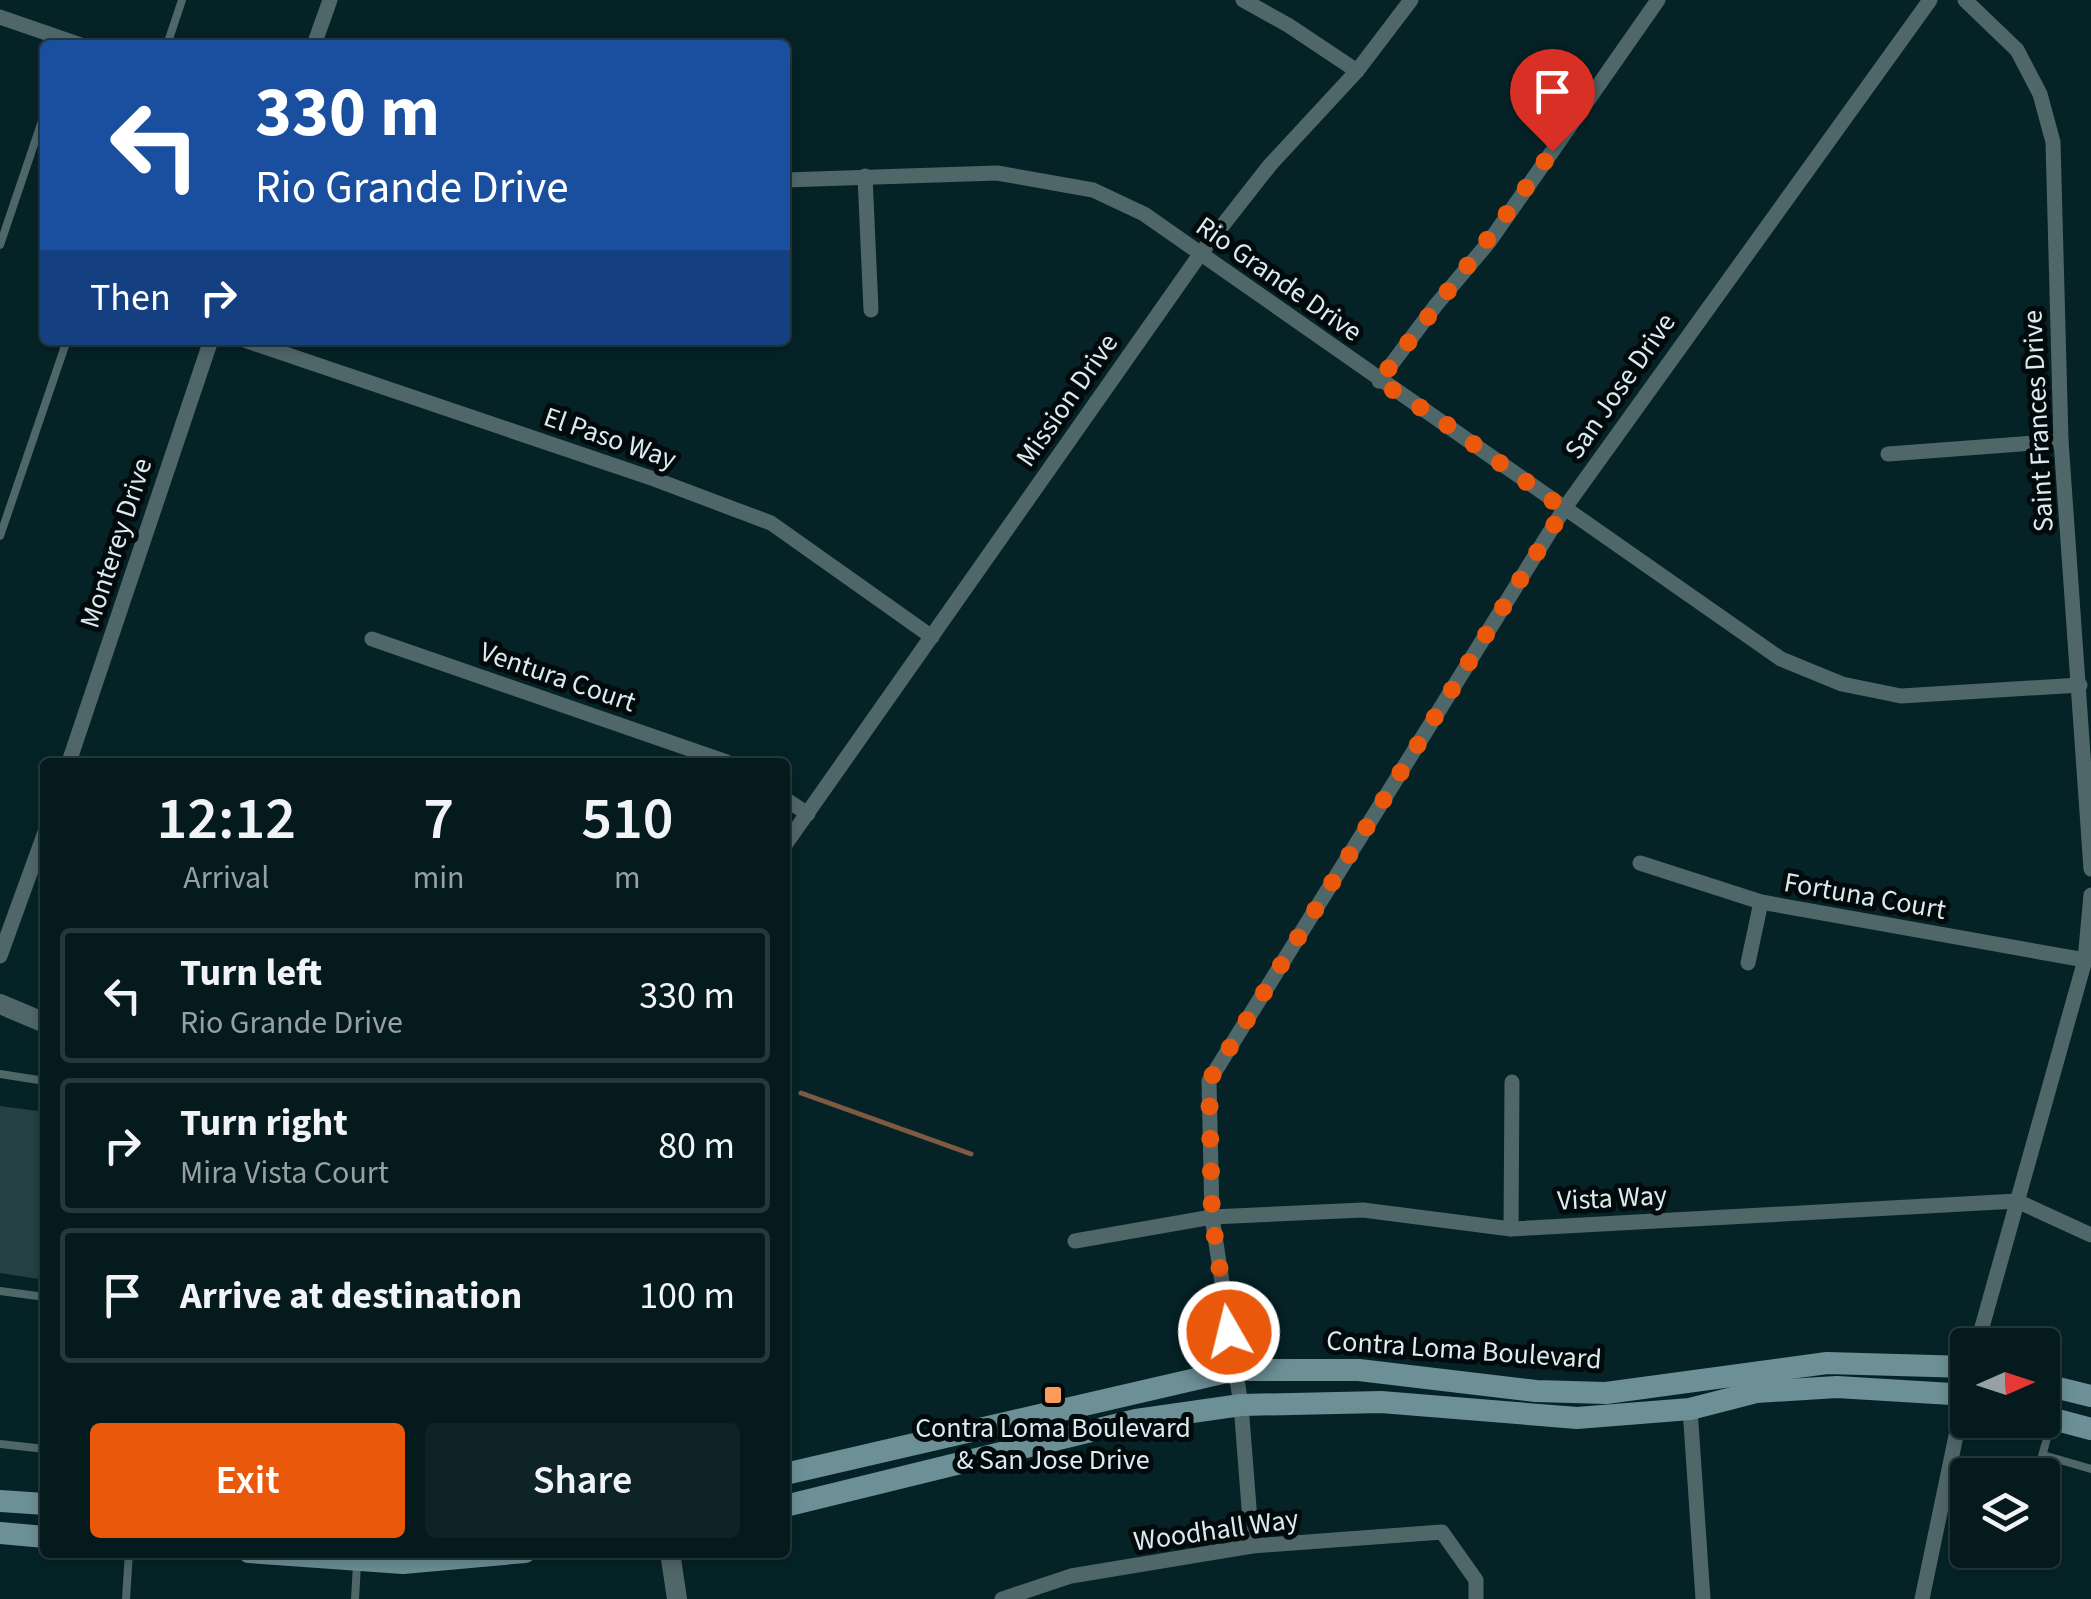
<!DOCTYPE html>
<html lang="en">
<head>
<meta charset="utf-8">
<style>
	body { margin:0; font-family:"Source Sans 3",sans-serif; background:#0d2326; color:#f1f3f6; height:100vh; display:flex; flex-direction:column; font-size:38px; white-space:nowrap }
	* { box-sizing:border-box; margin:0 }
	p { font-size:32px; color:#97a1a4 }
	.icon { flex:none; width:55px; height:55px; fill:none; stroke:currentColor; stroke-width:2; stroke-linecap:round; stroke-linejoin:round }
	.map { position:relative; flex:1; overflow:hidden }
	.panel { position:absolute; left:40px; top:758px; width:750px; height:800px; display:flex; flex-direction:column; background:#041a1d; border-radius:10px; box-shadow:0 5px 15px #0003,0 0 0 2px #25383b }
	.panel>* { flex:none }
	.hud { position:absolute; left:40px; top:40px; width:750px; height:305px; border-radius:10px; box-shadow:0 5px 15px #0003,0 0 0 2px #25383b; background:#1a4fa0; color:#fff; overflow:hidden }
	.needle { width:65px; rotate:87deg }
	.tools { position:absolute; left:1950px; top:1328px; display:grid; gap:20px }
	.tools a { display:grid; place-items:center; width:110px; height:110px; border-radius:10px; background:#041a1d; box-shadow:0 5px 15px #0003,0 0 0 2px #25383b; font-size:50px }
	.pin { position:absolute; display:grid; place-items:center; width:85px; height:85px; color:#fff; margin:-102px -42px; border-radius:50% 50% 50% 0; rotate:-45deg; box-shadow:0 0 10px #0007 }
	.pin .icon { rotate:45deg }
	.me { position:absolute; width:110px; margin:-55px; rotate:352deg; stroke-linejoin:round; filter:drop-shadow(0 0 8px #0008) }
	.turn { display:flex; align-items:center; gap:35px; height:210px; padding:0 50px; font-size:45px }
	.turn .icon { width:130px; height:130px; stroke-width:2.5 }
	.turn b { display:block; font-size:70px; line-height:85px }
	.then { display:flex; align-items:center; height:95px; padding:0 50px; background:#0003; gap:20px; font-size:38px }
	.eta { display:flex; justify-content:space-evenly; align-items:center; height:170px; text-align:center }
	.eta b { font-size:60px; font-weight:600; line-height:70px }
	.action { display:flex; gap:20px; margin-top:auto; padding:20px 50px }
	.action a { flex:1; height:115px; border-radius:10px; background:#ea580c; color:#fff; font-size:40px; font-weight:600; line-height:115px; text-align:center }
	.action a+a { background:#0d2326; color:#f1f3f6 }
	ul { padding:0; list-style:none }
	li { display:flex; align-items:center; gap:30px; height:135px; margin:0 20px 15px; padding:0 30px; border:5px solid #25383b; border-radius:10px }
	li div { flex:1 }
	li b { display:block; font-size:38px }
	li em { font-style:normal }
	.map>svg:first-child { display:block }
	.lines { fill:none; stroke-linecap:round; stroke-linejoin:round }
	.stream { stroke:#7f5a43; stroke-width:5 }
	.building { fill:#254146 }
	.service { stroke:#50676a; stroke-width:8 }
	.minor { stroke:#50676a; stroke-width:15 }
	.tertiary { stroke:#50676a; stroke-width:20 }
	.secondary { stroke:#6c9096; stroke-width:22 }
	.route { stroke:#ea580c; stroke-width:18; stroke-dasharray:0 32.4 }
	.poi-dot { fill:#ff9b5a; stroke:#020a0c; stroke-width:4 }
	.labels { text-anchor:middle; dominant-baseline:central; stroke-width:10; stroke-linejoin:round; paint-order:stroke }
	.street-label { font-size:28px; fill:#dbebee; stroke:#020a0c }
	.poi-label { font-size:28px; fill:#dbebee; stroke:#020a0c }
</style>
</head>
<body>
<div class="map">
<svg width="2091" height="1599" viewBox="0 0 2091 1599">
	<rect width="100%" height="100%" fill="#052327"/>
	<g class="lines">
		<path class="stream" d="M 801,1093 L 971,1154"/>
	</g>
	<path class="building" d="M 0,1106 L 45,1112 L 45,1280 L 0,1273 Z"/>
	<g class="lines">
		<g class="service">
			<path d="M 167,45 L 182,0"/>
			<path d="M 0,245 L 45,112"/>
			<path d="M 0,536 L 67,340"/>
			<path d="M 0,1074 L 45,1081"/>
			<path d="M 0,1291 L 45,1297"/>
			<path d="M 0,1444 L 45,1449"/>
			<path d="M 2043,1455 L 2091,1469"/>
			<path d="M 2037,1475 L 2051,1423"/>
			<path d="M 1943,1491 L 1968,1497"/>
			<path d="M 126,1599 L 129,1552"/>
			<path d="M 355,1599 L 357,1564"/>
		</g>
		<g class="minor">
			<path d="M 1243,0 L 1288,25 L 1357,71"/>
			<path d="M 1965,0 L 2017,50 L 2040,94 L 2053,142 L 2061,441 L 2091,869"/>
			<path d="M 0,17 L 81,45"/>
			<path d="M 314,45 L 330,0"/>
			<path d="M 865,176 L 871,310"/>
			<path d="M 785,180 L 997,173 L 1093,190 L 1144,214 L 1781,659 L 1842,684 L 1901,696 L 2080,685"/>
			<path d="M 244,340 L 654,479 L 771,523 L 932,637"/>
			<path d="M 1379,381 L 1436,305 L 1489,242 L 1658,0"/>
			<path d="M 1888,454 L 2061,441"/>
			<path d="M 372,639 L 727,762"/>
			<path d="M 69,762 L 211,340"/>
			<path d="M 785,799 L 808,814"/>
			<path d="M 785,845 L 1201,253 L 1270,165 L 1357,71 L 1411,0"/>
			<path d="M 1640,863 L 1761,902 L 2085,960"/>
			<path d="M 0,956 L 45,832"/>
			<path d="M 1748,963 L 1761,902"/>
			<path d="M 1511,1229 L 1512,1082"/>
			<path d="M 1075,1241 L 1212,1217 L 1363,1210 L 1511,1229 L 2017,1201 L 2091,1235"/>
			<path d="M 1977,1345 L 2085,960 L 2091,895"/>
			<path d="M 1690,1409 L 1703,1599"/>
			<path d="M 1252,1546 L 1241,1405 L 1212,1217 L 1209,1081 L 1564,509 L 1930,0"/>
			<path d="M 1002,1599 L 1071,1576 L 1252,1546 L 1442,1532 L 1476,1580 L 1476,1599"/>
			<path d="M 1922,1599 L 1968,1378"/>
		</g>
		<g class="tertiary">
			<path d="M 0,1004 L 45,1023"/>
			<path d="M 670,1552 L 677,1599"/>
		</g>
		<g class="secondary">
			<path d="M 2042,1384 L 2091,1396"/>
			<path d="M 2042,1416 L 2091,1429"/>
			<path d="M 785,1474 L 1235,1370 L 1359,1370 L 1536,1391 L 1606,1393 L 1827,1363 L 1968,1367"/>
			<path d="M 0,1501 L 45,1504"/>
			<path d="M 785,1506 L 1136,1420 L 1241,1405 L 1381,1402 L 1577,1418 L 1690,1409 L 1756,1392 L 1837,1387 L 1968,1395"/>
			<path d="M 0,1533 L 45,1537"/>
			<path d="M 249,1552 L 403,1563 L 525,1552"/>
		</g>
	</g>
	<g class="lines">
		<path class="route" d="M 1229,1332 L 1212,1217 L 1209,1081 L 1564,509 L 1443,422 L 1379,381 C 1437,304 1497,230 1552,151"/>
	</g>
	<rect class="poi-dot" x="1043" y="1385" width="20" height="20" rx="5"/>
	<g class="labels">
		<g class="street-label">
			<text transform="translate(1279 279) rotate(35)">Rio Grande Drive</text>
			<text transform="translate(1620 386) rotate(-55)">San Jose Drive</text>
			<text transform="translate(1067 400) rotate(-55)">Mission Drive</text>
			<text transform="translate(2038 421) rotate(-93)">Saint Frances Drive</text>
			<text transform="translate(610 438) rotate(19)">El Paso Way</text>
			<text transform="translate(116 543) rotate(-72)">Monterey Drive</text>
			<text transform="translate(558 677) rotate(19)">Ventura Court</text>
			<text transform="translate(1865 896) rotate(10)">Fortuna Court</text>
			<text transform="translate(1612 1198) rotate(-3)">Vista Way</text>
			<text transform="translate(1464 1350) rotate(4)">Contra Loma Boulevard</text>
			<text transform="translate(1216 1530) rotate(-8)">Woodhall Way</text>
		</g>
		<g class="poi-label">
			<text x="1053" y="1428">Contra Loma Boulevard<tspan x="1053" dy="32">&amp; San Jose Drive</tspan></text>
		</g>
	</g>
</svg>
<div class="tools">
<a><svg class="needle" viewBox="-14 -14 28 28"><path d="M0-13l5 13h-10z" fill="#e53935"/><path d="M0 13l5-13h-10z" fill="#97a1a4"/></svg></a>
<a><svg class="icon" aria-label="layers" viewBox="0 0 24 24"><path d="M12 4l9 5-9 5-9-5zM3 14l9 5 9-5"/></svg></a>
</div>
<div class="pin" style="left:1552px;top:151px;background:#d93025"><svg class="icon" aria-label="arrive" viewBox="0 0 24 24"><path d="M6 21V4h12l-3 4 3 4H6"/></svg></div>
<svg class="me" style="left:1229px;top:1332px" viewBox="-20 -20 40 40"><circle r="17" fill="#ea580c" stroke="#fff" stroke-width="3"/><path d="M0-11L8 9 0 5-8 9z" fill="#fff"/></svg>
<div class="hud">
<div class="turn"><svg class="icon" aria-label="left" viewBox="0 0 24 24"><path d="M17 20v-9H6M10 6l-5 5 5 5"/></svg><div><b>330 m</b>Rio Grande Drive</div></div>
<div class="then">Then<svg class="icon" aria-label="right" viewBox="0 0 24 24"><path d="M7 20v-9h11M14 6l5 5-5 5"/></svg></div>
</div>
<section class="panel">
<div class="eta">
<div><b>12:12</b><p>Arrival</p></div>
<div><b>7</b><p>min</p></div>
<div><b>510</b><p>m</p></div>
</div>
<ul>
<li><svg class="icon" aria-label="left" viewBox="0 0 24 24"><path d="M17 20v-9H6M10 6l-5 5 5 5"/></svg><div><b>Turn left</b><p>Rio Grande Drive</p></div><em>330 m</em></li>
<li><svg class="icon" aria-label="right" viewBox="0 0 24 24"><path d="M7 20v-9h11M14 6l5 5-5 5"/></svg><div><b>Turn right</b><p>Mira Vista Court</p></div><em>80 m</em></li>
<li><svg class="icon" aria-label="arrive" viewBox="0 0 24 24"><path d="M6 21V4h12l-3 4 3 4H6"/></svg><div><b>Arrive at destination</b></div><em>100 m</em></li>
</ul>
<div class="action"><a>Exit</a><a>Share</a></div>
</section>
</div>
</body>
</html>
